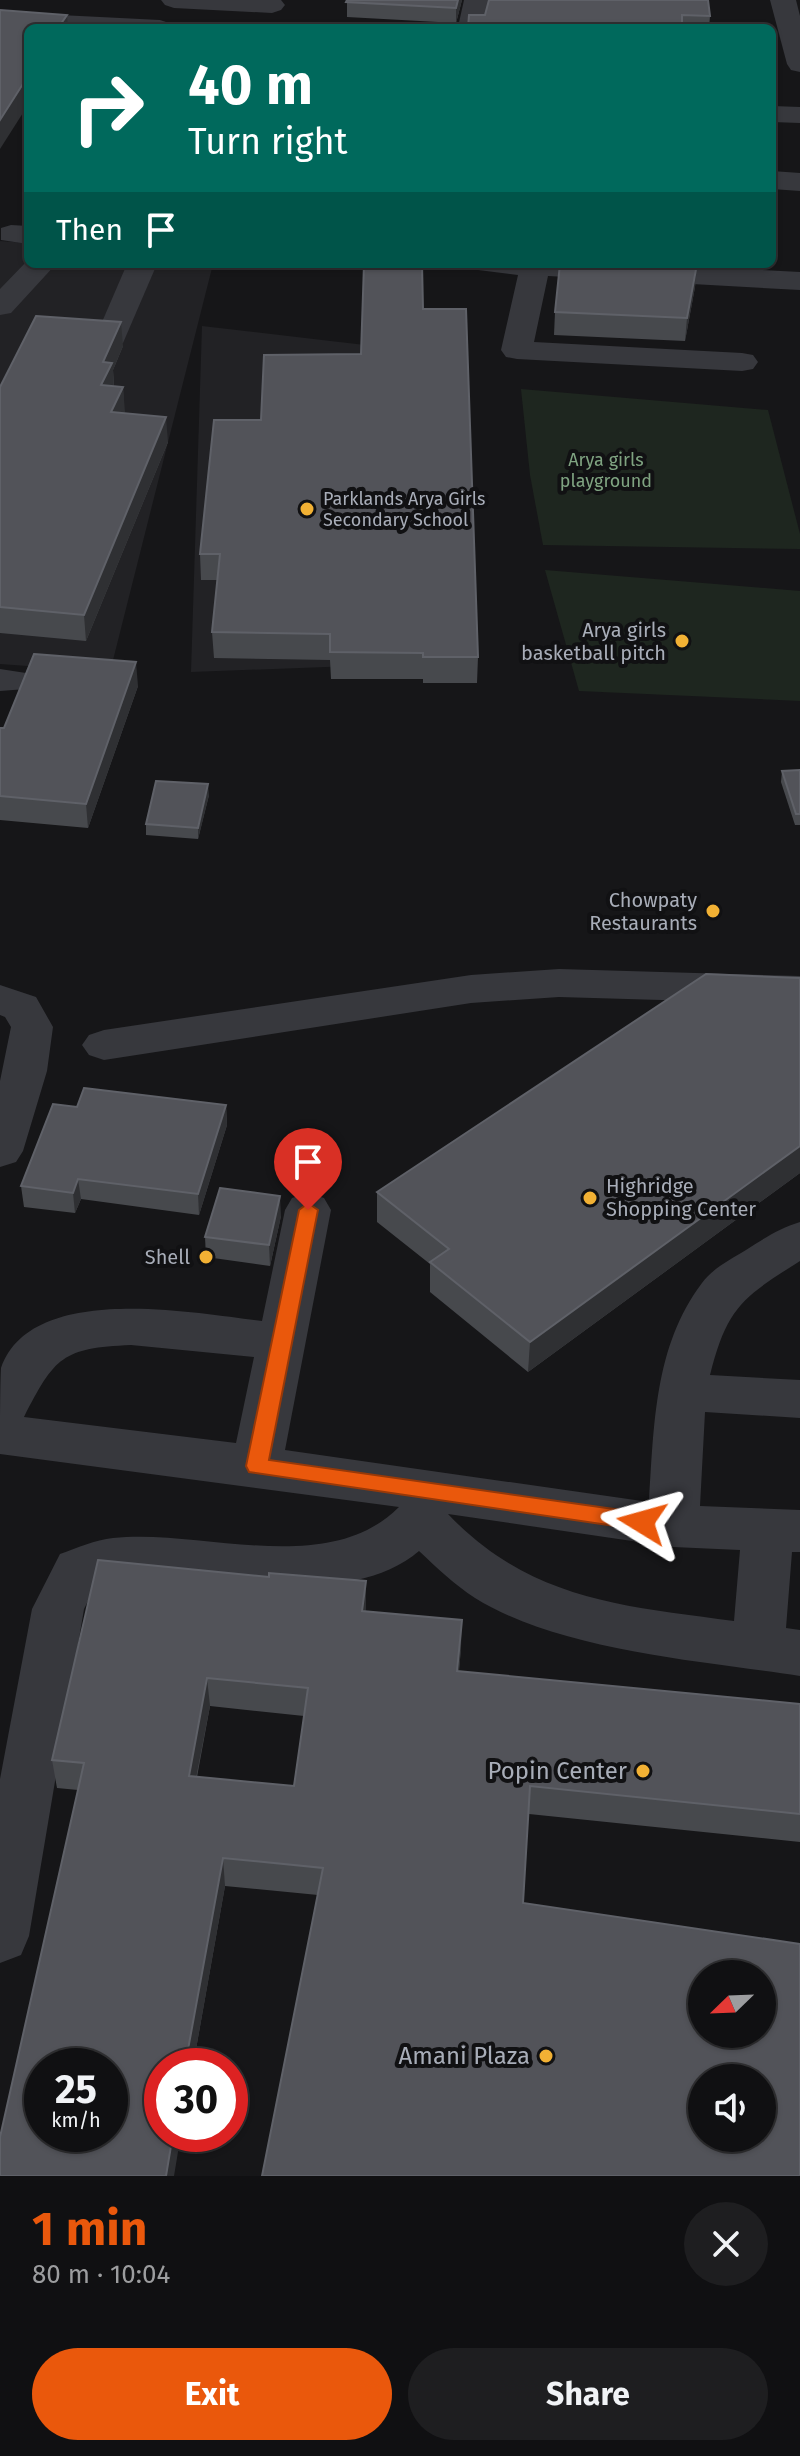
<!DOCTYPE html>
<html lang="en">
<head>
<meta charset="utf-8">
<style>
	body { margin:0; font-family:"Fira Sans",sans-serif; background:#1e1e20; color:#f1f3f6; height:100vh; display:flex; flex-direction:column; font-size:30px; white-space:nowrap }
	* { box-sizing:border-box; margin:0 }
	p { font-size:26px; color:#9c9d9f }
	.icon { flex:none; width:44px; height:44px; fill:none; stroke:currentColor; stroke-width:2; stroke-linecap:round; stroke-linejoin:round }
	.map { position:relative; height:2176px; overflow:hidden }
	.side { display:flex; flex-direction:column; background:#101012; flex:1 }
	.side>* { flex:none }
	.guide { position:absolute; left:24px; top:24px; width:752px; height:244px; border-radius:12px; box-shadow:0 2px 6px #0004,0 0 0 2px #303032; background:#00695c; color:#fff; overflow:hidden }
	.needle { width:52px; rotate:247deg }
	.controls { position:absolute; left:688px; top:1960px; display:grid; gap:16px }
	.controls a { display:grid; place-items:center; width:88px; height:88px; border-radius:50%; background:#101012; box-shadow:0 2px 6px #0004,0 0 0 2px #303032; font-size:40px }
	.speed { position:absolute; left:24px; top:2048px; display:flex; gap:16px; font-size:40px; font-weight:700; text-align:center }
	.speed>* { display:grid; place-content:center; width:104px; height:104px; border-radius:50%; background:#101012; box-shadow:0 2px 6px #0004,0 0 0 2px #303032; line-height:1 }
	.speed small { font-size:20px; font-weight:400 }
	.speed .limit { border:12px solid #d22; background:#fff; color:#111 }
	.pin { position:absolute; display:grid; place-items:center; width:68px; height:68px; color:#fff; margin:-82px -34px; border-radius:50% 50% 50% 0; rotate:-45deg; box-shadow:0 0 8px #0007 }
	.pin .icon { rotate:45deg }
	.me { position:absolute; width:88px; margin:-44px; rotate:278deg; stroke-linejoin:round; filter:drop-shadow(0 0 6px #0008) }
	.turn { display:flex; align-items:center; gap:28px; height:168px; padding:0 32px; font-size:36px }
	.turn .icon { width:104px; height:104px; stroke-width:2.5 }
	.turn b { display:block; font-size:56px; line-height:68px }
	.then { display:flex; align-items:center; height:76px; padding:0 32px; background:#0003; gap:16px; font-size:30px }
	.round { display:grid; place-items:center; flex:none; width:84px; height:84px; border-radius:42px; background:#1e1e20 }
	.headline { display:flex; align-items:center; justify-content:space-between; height:136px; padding:0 32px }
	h1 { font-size:48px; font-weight:700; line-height:60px; color:#ea580c }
	.button { display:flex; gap:16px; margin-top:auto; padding:16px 32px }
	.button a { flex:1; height:92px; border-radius:48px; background:#ea580c; color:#fff; font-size:32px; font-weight:700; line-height:92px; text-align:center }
	.button a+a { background:#1e1e20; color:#f1f3f6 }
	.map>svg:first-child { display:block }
	.built { fill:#222225 }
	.green { fill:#1e261f }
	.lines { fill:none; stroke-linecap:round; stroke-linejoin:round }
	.minor { fill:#37383d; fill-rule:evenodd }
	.wall { fill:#47494d; fill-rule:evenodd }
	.shaded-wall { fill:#2f3033 }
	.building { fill:#525359; stroke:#5f6168; stroke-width:2; fill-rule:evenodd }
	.route { fill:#ea580c; stroke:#983908; stroke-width:2 }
	.poi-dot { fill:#f2b134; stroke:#111113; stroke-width:3 }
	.labels { text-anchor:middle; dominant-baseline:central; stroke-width:8; stroke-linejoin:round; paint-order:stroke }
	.far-park-label { font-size:18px; fill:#7fa381; stroke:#111113 }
	.far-poi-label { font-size:18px; fill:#a8adb8; stroke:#111113; text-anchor:start }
	.poi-label { font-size:20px; fill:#a8adb8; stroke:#111113; text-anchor:end }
	.near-poi-label { font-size:24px; fill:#a8adb8; stroke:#111113; text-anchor:end }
</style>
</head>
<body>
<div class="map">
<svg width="800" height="2176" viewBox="0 0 800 2176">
	<rect width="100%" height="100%" fill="#161618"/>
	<g class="built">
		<path d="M 0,241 L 28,243 L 28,264 L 213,264 L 110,672 L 0,664 Z"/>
		<path d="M 202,326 L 433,353 L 405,664 L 191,672 Z"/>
	</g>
	<g class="green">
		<path d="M 521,389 L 768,410 L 800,534 L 800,549 L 543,545 L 530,475 Z"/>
		<path d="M 545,570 L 800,591 L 800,701 L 579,691 Z"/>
	</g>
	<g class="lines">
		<g class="minor">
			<path d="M 161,0 L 281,0 L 285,5 L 281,10 L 272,13 L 174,8 L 165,5 Z"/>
			<path d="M 464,0 L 490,0 L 483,28 L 458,27 Z"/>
			<path d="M 770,0 L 796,0 L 800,16 L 800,72 L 791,70 L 787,64 Z"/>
			<path d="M 0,12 L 160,20 L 169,23 L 173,28 L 0,28 Z"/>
			<path d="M 772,106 L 800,107 L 800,123 L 772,122 Z"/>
			<path d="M 772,171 L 800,173 L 800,191 L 772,189 Z"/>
			<path d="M 11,225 L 28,226 L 28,244 L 1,240 L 1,228 Z"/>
			<path d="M 28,260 L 28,264 L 56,264 L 11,313 L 0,315 L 0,289 Z"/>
			<path d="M 127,264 L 157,264 L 123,343 L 112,345 L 101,343 L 96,336 Z"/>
			<path d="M 474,264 L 654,264 L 800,272 L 800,290 L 548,276 L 534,342 L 742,353 L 753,355 L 758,362 L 753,369 L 742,371 L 517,359 L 506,357 L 501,350 L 518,275 L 478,270 Z"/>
			<path d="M 0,669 L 26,673 L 32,681 L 26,689 L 0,691 Z"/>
			<path d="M 559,969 L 800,976 L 800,1004 L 559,997 L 471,1003 L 104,1060 L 89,1055 L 82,1045 L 89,1035 L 104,1030 L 471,975 Z"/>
			<path d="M 0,985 L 36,997 L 53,1027 L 47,1071 L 23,1151 L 16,1162 L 0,1167 L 0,1081 L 11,1027 L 5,1017 L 0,1015 Z"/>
			<path d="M 308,1193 L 324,1198 L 331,1210 L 285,1450 L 649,1502 C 654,1427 654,1346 702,1283 C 712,1269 731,1259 746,1250 C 763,1239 780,1228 800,1222 L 800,1261 C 743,1297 727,1307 710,1375 L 800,1380 L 800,1418 L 705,1412 L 700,1506 L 800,1510 L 800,1552 L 792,1552 L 786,1628 L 800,1630 L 800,1676 C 702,1661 560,1651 475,1598 C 455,1585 437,1568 419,1551 C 353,1609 201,1582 119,1580 L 96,1585 L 84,1609 L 29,1936 L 21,1955 L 0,1963 L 0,1779 L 32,1609 L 60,1554 C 77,1548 95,1540 113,1538 C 202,1528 327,1579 399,1507 L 0,1454 C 0,1434 0,1384 1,1368 C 31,1281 195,1313 262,1321 L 285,1210 L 292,1198 ZM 131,1345 L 254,1357 L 236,1443 L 24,1417 C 55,1357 62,1348 131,1345 ZM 448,1514 L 673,1547 L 740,1550 L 734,1621 C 622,1606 530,1600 448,1514 Z"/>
		</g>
	</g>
	<g class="wall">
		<path d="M 347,0 L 462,0 L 456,23 L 347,17 Z"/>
		<path d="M 485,15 L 710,16 L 709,28 L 468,28 Z"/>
		<path d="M 697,264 L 695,287 L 685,341 L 554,335 L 555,312 Z"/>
		<path d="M 423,309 L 478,657 L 477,683 L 423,683 L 423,679 L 331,679 L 330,660 L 214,658 L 212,632 L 217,580 L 201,580 L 200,554 L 261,420 L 361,354 Z"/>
		<path d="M 123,346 L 113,370 L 114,386 L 123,387 L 124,413 L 168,442 L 86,641 L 0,633 L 0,387 Z"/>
		<path d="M 138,686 L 88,828 L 0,820 L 0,728 L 4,728 Z"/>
		<path d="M 800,770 L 800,825 L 795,825 L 781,782 L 782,771 Z"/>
		<path d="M 209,795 L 198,839 L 146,835 L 146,824 Z"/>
		<path d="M 800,978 L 800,1173 L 528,1372 L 430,1292 L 430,1264 L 377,1222 L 377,1192 Z"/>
		<path d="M 226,1105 L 227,1125 L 199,1215 L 81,1199 L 75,1213 L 24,1207 L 21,1186 L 77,1107 Z"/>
		<path d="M 281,1216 L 270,1266 L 206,1257 L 205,1237 Z"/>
		<path d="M 98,1560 L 366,1611 L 461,1648 L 459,1671 L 800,1704 L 800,1842 L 529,1814 L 318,1895 L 225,1886 L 193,2066 L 162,2066 L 78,1790 L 57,1788 L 52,1760 ZM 210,1706 L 304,1716 L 294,1786 L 197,1777 Z"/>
	</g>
	<g class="shaded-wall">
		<path d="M 458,0 L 462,0 L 456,23 L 456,8 Z"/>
		<path d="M 67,15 L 68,28 L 58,28 Z"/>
		<path d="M 28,76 L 28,105 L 0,149 L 0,120 Z"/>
		<path d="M 697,264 L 695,287 L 685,341 L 687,318 Z"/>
		<path d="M 121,322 L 123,346 L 113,370 L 114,388 L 101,385 L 103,362 Z"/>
		<path d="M 123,387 L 125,412 L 113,437 L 111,412 Z"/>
		<path d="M 166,417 L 168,442 L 86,641 L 84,615 Z"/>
		<path d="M 136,662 L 138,686 L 88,828 L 86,804 Z"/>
		<path d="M 208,784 L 209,795 L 198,839 L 198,828 Z"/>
		<path d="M 226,1105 L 227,1125 L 199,1215 L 198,1194 Z"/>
		<path d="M 800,1146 L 800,1173 L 528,1372 L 530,1342 Z"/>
		<path d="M 78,1179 L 81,1199 L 75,1213 L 73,1193 Z"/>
		<path d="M 280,1196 L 281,1216 L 270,1266 L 269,1245 Z"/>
		<path d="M 366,1581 L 366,1609 L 362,1639 L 362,1611 Z"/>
		<path d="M 462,1620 L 461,1648 L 456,1699 L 457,1671 Z"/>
		<path d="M 207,1678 L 210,1706 L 191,1804 L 189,1776 Z"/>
		<path d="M 223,1858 L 225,1886 L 193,2066 L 185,2066 Z"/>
		<path d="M 173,2134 L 181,2134 L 174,2176 L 166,2176 Z"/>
	</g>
	<g class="building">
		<path d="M 347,0 L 458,0 L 456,8 L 346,2 Z"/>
		<path d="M 489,0 L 708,0 L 710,16 L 682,15 L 682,28 L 468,28 L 469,15 L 485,15 Z"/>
		<path d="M 0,10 L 67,15 L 58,28 L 28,28 L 28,76 L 0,120 Z"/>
		<path d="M 364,264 L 422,264 L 423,309 L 466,309 L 478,657 L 423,657 L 423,653 L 330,652 L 330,634 L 212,632 L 220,554 L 200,554 L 214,420 L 261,420 L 264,355 L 361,354 Z"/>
		<path d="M 560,264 L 697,264 L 687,318 L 555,312 Z"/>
		<path d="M 36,316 L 121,322 L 103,362 L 112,363 L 101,385 L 123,387 L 111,412 L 166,417 L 84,615 L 0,607 L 0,387 Z"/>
		<path d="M 34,654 L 136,662 L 86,804 L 0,796 L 0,728 L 4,728 Z"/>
		<path d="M 800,770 L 800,814 L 796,814 L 782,771 Z"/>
		<path d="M 156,781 L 208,784 L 198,828 L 146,824 Z"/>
		<path d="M 706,974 L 800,978 L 800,1146 L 530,1342 L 430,1262 L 449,1249 L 377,1192 Z"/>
		<path d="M 84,1088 L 226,1105 L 198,1194 L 78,1179 L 73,1193 L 21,1186 L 53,1104 L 77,1107 Z"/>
		<path d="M 220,1188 L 280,1196 L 269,1245 L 205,1237 Z"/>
		<path d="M 98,1560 L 269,1577 L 269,1573 L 366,1581 L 362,1611 L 462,1620 L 457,1671 L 800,1704 L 800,1814 L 530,1786 L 523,1903 L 800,1944 L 800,2176 L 262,2176 L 323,1868 L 223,1858 L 185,2066 L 162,2066 L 162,2134 L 173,2134 L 166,2176 L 0,2176 L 0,2137 L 84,1763 L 52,1760 ZM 207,1678 L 308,1688 L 294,1786 L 189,1776 ZM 702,1974 L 762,1974 L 762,2034 L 702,2034 ZM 42,2066 L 110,2066 L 110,2134 L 42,2134 ZM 702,2078 L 762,2078 L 762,2138 L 702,2138 Z"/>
	</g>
	<path class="route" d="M 308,1203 L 318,1210 L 269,1460 L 642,1513 L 650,1516 L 653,1522 L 650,1528 L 642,1530 L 249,1472 L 246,1466 L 299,1210 Z"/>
	<g class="poi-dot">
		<circle cx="307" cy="509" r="8"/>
		<circle cx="682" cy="641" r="8"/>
		<circle cx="713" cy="911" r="8"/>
		<circle cx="590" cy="1198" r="8"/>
		<circle cx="206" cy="1257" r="8"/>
		<circle cx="643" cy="1771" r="8"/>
		<circle cx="546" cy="2056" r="8"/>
	</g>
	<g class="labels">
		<g class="far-park-label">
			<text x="606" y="460">Arya girls<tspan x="606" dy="21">playground</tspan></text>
		</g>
		<g class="far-poi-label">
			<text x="323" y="499">Parklands Arya Girls<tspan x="323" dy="21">Secondary School</tspan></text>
		</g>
		<g class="poi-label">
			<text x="666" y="630">Arya girls<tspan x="666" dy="23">basketball pitch</tspan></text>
			<text x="697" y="900">Chowpaty<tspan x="697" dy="23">Restaurants</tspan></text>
			<text x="606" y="1186" text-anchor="start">Highridge<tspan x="606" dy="23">Shopping Center</tspan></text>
			<text x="190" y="1257">Shell</text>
		</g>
		<g class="near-poi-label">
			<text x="627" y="1771">Popin Center</text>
			<text x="530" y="2056">Amani Plaza</text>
		</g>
	</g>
</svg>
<div class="controls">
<a><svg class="needle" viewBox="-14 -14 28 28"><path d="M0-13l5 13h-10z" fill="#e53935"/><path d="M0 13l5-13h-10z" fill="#9c9d9f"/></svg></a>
<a><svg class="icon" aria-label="sound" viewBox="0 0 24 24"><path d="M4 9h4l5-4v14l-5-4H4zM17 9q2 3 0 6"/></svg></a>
</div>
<div class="speed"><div>25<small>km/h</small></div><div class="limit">30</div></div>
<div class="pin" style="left:308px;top:1210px;background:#d93025"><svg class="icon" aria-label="arrive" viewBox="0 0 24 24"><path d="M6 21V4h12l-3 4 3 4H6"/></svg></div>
<svg class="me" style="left:642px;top:1522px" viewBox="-20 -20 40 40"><path d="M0-17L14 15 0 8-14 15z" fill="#ea580c" stroke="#fff" stroke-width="4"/></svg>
<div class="guide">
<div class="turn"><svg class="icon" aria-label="right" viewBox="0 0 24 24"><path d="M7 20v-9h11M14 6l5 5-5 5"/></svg><div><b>40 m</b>Turn right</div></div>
<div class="then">Then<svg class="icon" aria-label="arrive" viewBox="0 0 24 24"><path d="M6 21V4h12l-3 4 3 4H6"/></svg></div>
</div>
</div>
<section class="side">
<div class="headline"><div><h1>1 min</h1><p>80 m · 10:04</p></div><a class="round"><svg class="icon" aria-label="close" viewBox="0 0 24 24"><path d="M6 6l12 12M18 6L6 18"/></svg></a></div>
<div class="button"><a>Exit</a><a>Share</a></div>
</section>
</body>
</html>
